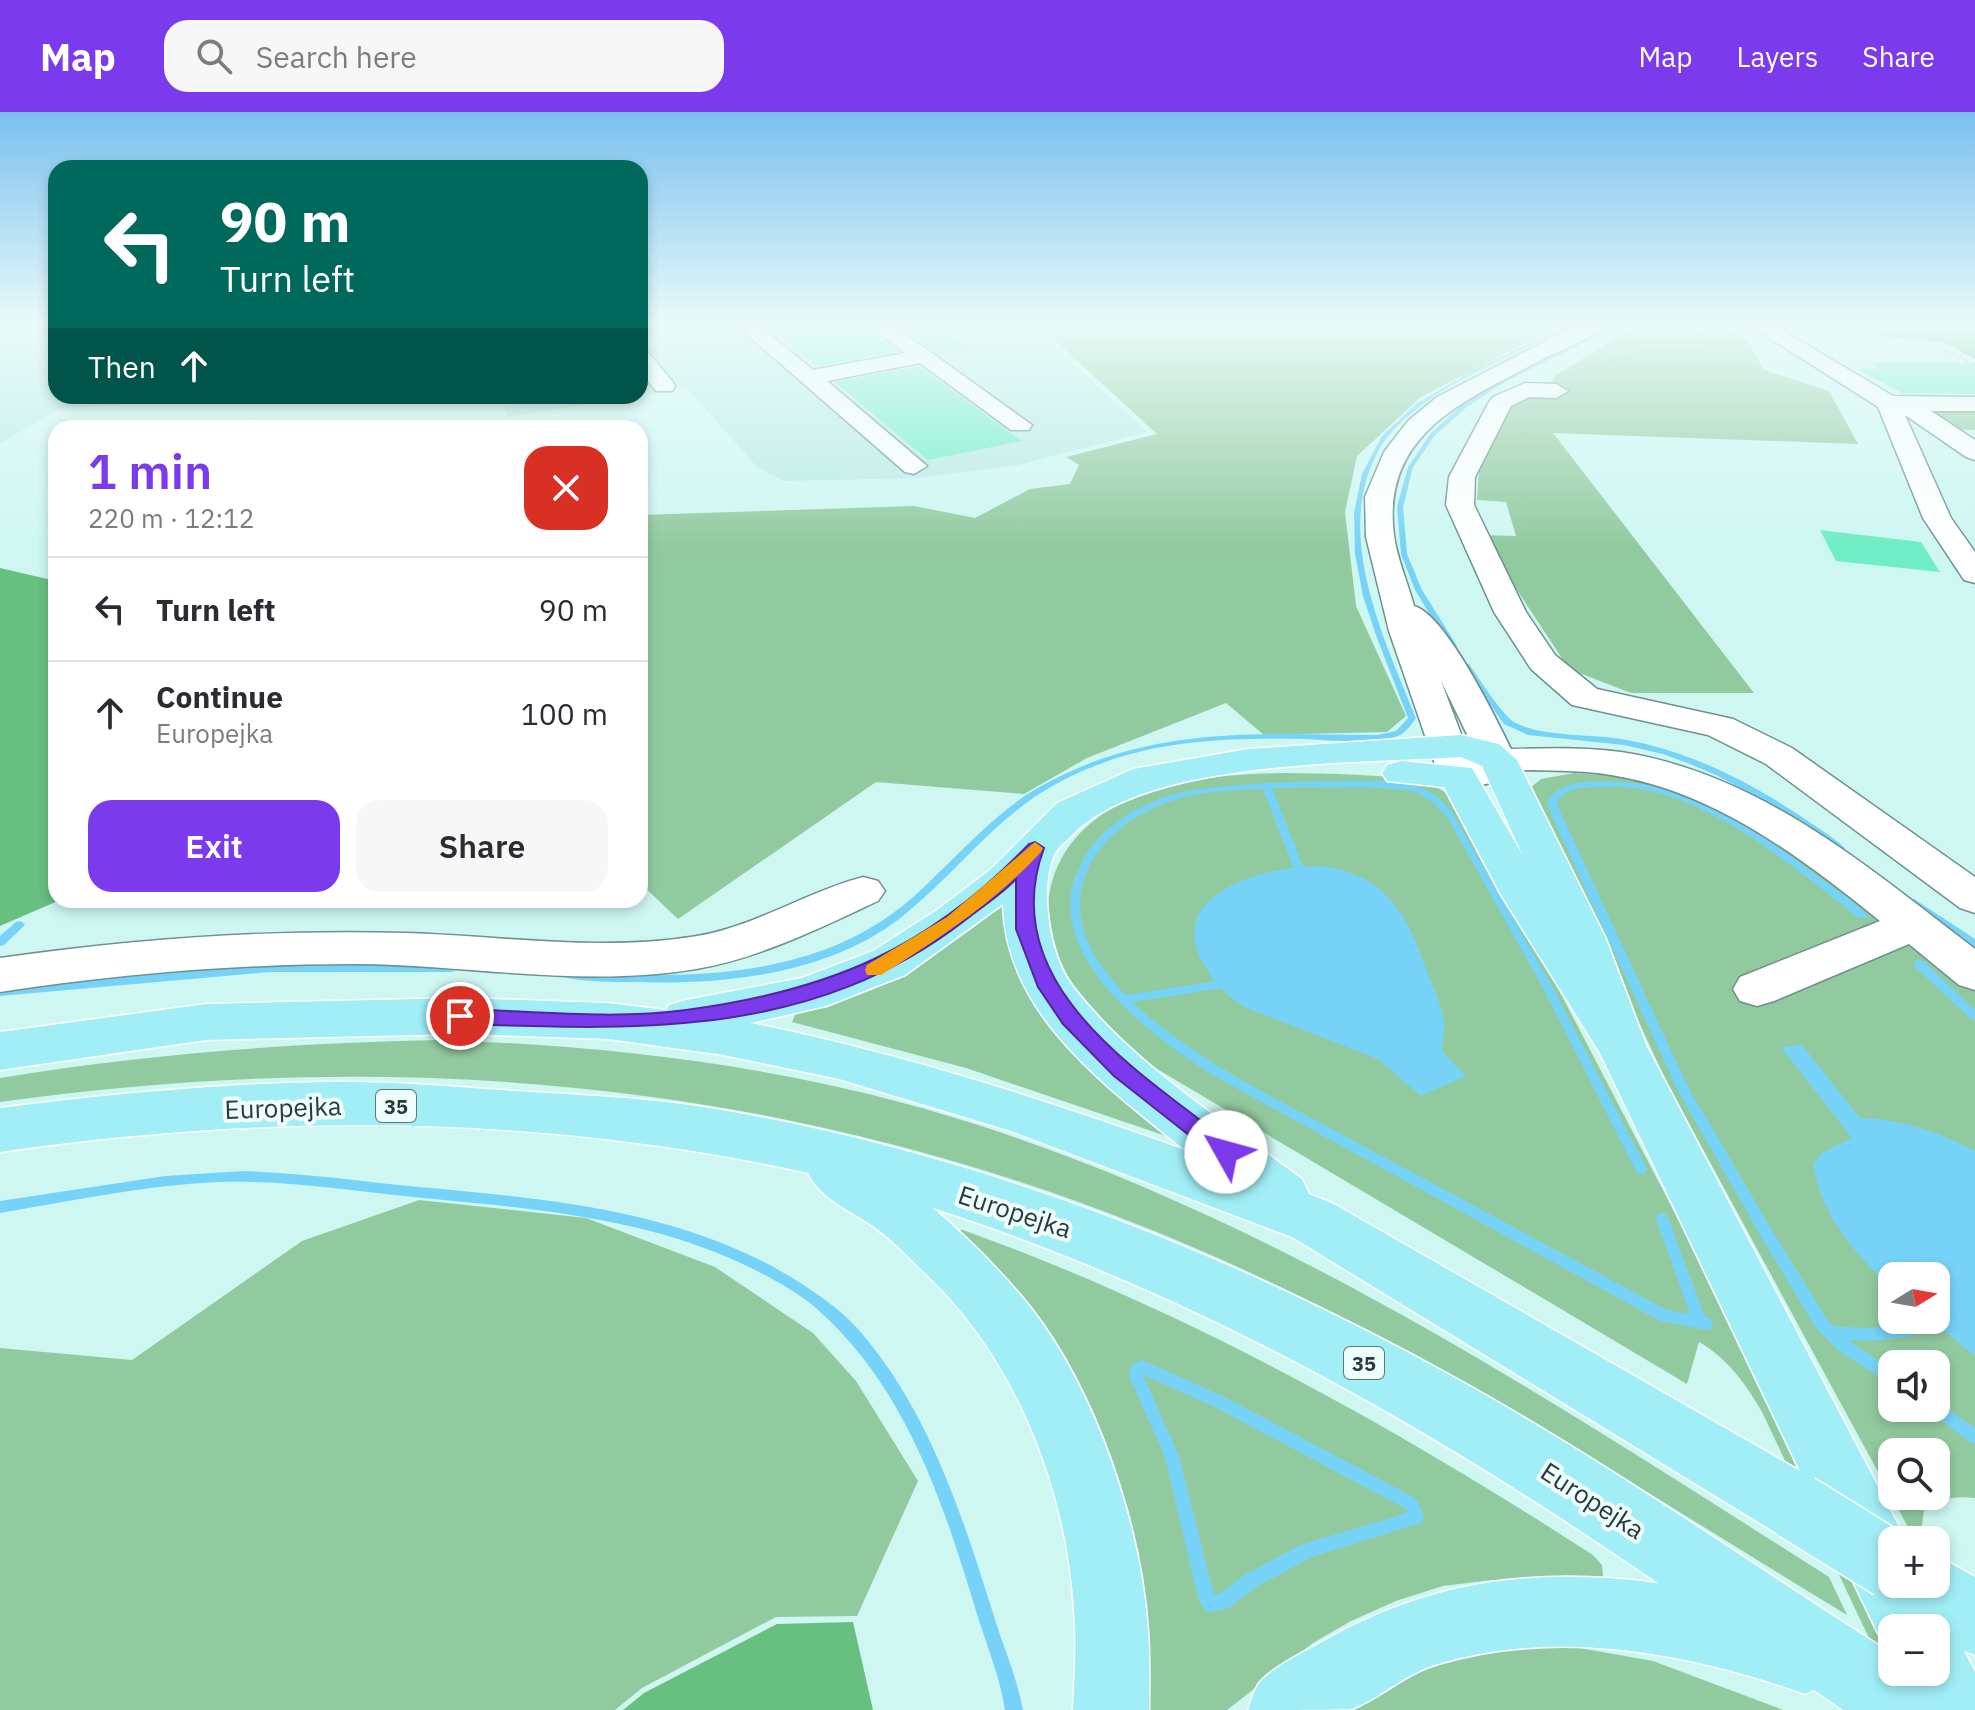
<!DOCTYPE html>
<html lang="en">
<head>
<meta charset="utf-8">
<style>
	body { margin:0; font-family:"IBM Plex Sans",sans-serif; background:#f7f7f7; color:#2b2b33; height:100vh; display:flex; flex-direction:column; font-size:30px; white-space:nowrap }
	* { box-sizing:border-box; margin:0 }
	p { font-size:26px; color:#7c7c81 }
	.icon { flex:none; width:44px; height:44px; fill:none; stroke:currentColor; stroke-width:2; stroke-linecap:round; stroke-linejoin:round }
	.map { position:relative; flex:1; overflow:hidden }
	.drawer { position:absolute; left:48px; top:308px; width:600px; height:488px; display:flex; flex-direction:column; background:#fff; border-radius:24px; box-shadow:0 4px 12px #0003 }
	.drawer>* { flex:none }
	.top-card { position:absolute; left:48px; top:48px; width:600px; height:244px; border-radius:24px; box-shadow:0 4px 12px #0003; background:#00695c; color:#fff; overflow:hidden }
	.needle { width:52px; rotate:79deg }
	.buttons { position:absolute; left:1878px; top:1150px; display:grid; gap:16px }
	.buttons a { display:grid; place-items:center; width:72px; height:72px; border-radius:16px; background:#fff; box-shadow:0 4px 12px #0003; font-size:40px }
	.pin { position:absolute; display:grid; place-items:center; width:68px; height:68px; color:#fff; margin:-34px; border:4px solid #fff; border-radius:50%; box-shadow:0 2px 8px #0007 }
	.me { position:absolute; width:88px; margin:-44px; rotate:308deg; stroke-linejoin:round; filter:drop-shadow(0 0 6px #0008) }
	.turn { display:flex; align-items:center; gap:28px; height:168px; padding:0 40px; font-size:36px }
	.turn .icon { width:104px; height:104px; stroke-width:2.5 }
	.turn b { display:block; font-size:56px; line-height:68px }
	.then { display:flex; align-items:center; height:76px; padding:0 40px; background:#0003; gap:16px; font-size:30px }
	.round { display:grid; place-items:center; flex:none; width:84px; height:84px; border-radius:24px; background:#f7f7f7 }
	.head { display:flex; align-items:center; justify-content:space-between; height:136px; padding:0 40px }
	h1 { font-size:48px; font-weight:600; line-height:60px; color:#7c3aed }
	.cta { display:flex; gap:16px; margin-top:auto; padding:16px 40px }
	.cta a { flex:1; height:92px; border-radius:24px; background:#7c3aed; color:#fff; font-size:32px; font-weight:600; line-height:92px; text-align:center }
	.cta a+a { background:#f7f7f7; color:#2b2b33 }
	ul { padding:0; list-style:none }
	li { display:flex; align-items:center; gap:24px; height:104px; padding:0 40px; border-top:2px solid #e1e1e2 }
	li div { flex:1 }
	li b { display:block; font-size:30px }
	li em { font-style:normal }
	header { display:flex; align-items:center; gap:48px; box-sizing:border-box; height:112px; padding:0 40px; background:#7c3aed; color:#fff }
	header strong { font-size:38px }
	nav { display:flex; gap:44px; margin-inline-start:auto; font-size:28px }
	.search { width:560px; height:72px; background:#f7f7f7; display:flex; align-items:center; gap:20px; box-sizing:border-box; padding:0 28px; border-radius:24px; color:#7c7c81; font-size:30px }
	.map>svg:first-child { display:block }
	.built { fill:#baebe6 }
	.green { fill:#92ca9f; fill-rule:evenodd }
	.forest { fill:#67c07f }
	.water { fill:#76d3f7 }
	.lines { fill:none; stroke-linecap:round; stroke-linejoin:round }
	.stream { fill:#76d3f7; fill-rule:evenodd }
	.building { fill:#6fedc5 }
	.minor-casing { stroke:#6c918e; stroke-width:3 }
	.major-casing { stroke:#fff; stroke-width:3 }
	.path { stroke:#7e9a97; stroke-width:3; stroke-dasharray:1 3; stroke-linecap:butt }
	.minor { fill:#fff; fill-rule:evenodd }
	.major { fill:#a1eef7; fill-rule:evenodd }
	.major-bridge-casing { stroke:#fff; stroke-width:70; stroke-linecap:butt }
	.major-bridge { stroke:#a1eef7; stroke-width:67 }
	.route { fill:#7c3aed; stroke:#51269a; stroke-width:2 }
	.slow { fill:#f59e0b }
	.labels { text-anchor:middle; dominant-baseline:central; stroke-width:8; stroke-linejoin:round; paint-order:stroke }
	.shield { fill:#eefefc; stroke:#657573; stroke-width:2 }
	.shield-label { font-size:20px; font-weight:bold; fill:#2a3a38 }
	.near-street-label { font-size:26px; fill:#2a3a38; stroke:#eefefc }
</style>
</head>
<body>
<header>
<strong>Map</strong>
<div class="search"><svg class="icon" aria-label="search" viewBox="0 0 24 24"><circle cx="10" cy="10" r="6"/><path d="M15 15l6 6"/></svg>Search here</div>
<nav><a>Map</a><a>Layers</a><a>Share</a></nav>
</header>
<div class="map">
<svg width="1975" height="1598" viewBox="0 0 1975 1598">
	<rect width="100%" height="100%" fill="#cef7f2"/>
	<g class="built">
		<path d="M 0,211 L 56,211 L 56,284 L 135,284 L 118,294 L 59,296 L 0,332 Z"/>
		<path d="M 640,211 L 1035,211 L 1044,220 L 1023,225 L 1050,231 L 1147,320 L 1018,353 L 917,366 L 783,369 L 757,355 L 687,276 L 640,284 Z"/>
		<path d="M 497,284 L 639,284 L 509,305 Z"/>
	</g>
	<g class="green">
		<path d="M 1036,211 L 1563,211 L 1421,285 L 1357,344 L 1345,400 L 1356,494 L 1406,604 L 1387,620 L 1264,623 L 1226,591 L 1087,646 L 1024,682 L 876,670 L 678,807 L 640,771 L 640,403 L 914,394 L 975,406 L 1030,377 L 1070,372 L 1079,353 L 1066,345 L 1157,322 Z"/>
		<path d="M 1642,211 L 1721,211 L 1748,229 L 1764,258 L 1829,279 L 1858,332 L 1553,321 L 1754,581 L 1631,581 L 1569,557 L 1481,423 L 1516,424 L 1506,390 L 1477,388 L 1480,342 L 1511,283 L 1550,276 L 1554,264 Z"/>
		<path d="M 1927,297 L 1975,297 L 1975,318 L 1958,318 Z"/>
		<path d="M 1284,661 C 1321,662 1416,660 1445,680 C 1456,688 1465,702 1473,713 L 1727,1201 L 1892,1544 L 1892,1560 L 1903,1598 L 1762,1300 C 1746,1272 1727,1246 1699,1230 L 1687,1272 L 1152,954 C 1127,937 1097,916 1079,890 C 1025,815 1041,727 1128,688 C 1175,666 1232,662 1284,661 Z"/>
		<path d="M 1574,661 L 1640,666 L 1748,708 L 1975,876 L 1975,1386 C 1954,1384 1942,1386 1924,1398 L 1920,1428 L 1915,1428 L 1668,973 L 1530,676 L 1541,667 ZM 1892,1164 L 1936,1164 L 1936,1208 L 1892,1208 ZM 1892,1252 L 1936,1252 L 1936,1296 L 1892,1296 ZM 1892,1340 L 1936,1340 L 1936,1384 L 1892,1384 Z"/>
		<path d="M 1002,785 L 1169,1025 L 966,956 L 792,910 L 796,901 C 874,878 945,844 1002,785 Z"/>
		<path d="M 438,928 C 621,934 802,956 978,1013 C 1286,1112 1558,1293 1829,1465 L 1847,1503 C 1676,1399 1506,1289 1327,1198 C 904,983 468,925 0,990 L 0,966 C 146,942 290,931 438,928 Z"/>
		<path d="M 419,1088 L 586,1106 L 715,1155 L 813,1221 L 856,1269 L 918,1369 L 857,1504 L 776,1505 L 642,1576 L 615,1598 L 0,1598 L 0,1236 L 132,1248 L 302,1129 Z"/>
		<path d="M 956,1118 L 963,1118 C 1188,1199 1393,1314 1593,1443 L 1602,1453 L 1603,1464 L 1600,1468 L 1492,1468 L 1443,1474 L 1396,1489 L 1351,1509 L 1313,1531 L 1227,1598 L 1142,1598 Z"/>
		<path d="M 1563,1533 L 1653,1549 L 1783,1598 L 1337,1598 L 1382,1572 L 1474,1537 Z"/>
	</g>
	<g class="forest">
		<path d="M 1867,211 L 1975,211 L 1975,247 L 1943,230 L 1887,225 L 1866,217 Z"/>
		<path d="M 0,456 L 56,469 L 56,788 L 60,788 L 0,814 Z"/>
		<path d="M 853,1510 L 873,1598 L 623,1598 L 644,1581 L 777,1512 Z"/>
	</g>
	<g class="water">
		<path d="M 1321,754 C 1388,763 1408,804 1428,862 C 1434,877 1442,894 1444,910 C 1446,920 1440,930 1443,940 L 1466,964 L 1421,984 L 1378,947 L 1247,896 C 1228,886 1215,872 1204,853 C 1161,780 1270,753 1321,754 Z"/>
		<path d="M 1802,933 L 1860,1006 C 1901,1007 1939,1020 1975,1039 L 1975,1244 L 1931,1208 L 1936,1208 L 1936,1164 L 1892,1164 L 1892,1176 C 1855,1143 1821,1102 1813,1052 L 1822,1041 L 1852,1026 L 1781,935 Z"/>
	</g>
	<g class="lines">
		<g class="stream">
			<path d="M 1571,211 L 1577,211 C 1562,220 1545,227 1528,235 C 1497,250 1465,265 1436,283 C 1421,293 1397,312 1386,327 C 1327,411 1383,524 1416,606 C 1412,612 1406,620 1400,623 C 1377,634 1329,628 1303,627 C 1241,626 1177,627 1117,646 C 1086,656 1051,672 1025,692 C 983,723 950,765 909,799 C 835,862 728,873 634,870 C 612,870 589,870 567,866 L 566,863 L 567,860 L 571,859 C 688,868 818,868 912,786 C 948,754 980,716 1019,688 C 1037,675 1058,665 1078,656 C 1174,615 1274,622 1377,623 L 1396,619 L 1408,606 L 1377,526 L 1363,484 L 1355,442 L 1354,401 L 1362,362 L 1382,324 L 1416,292 L 1473,258 Z"/>
			<path d="M 1618,211 L 1624,211 L 1505,270 L 1467,295 L 1435,323 L 1413,355 L 1403,395 L 1407,442 L 1422,478 L 1457,534 L 1456,536 L 1450,536 L 1415,478 L 1401,442 L 1397,395 L 1408,355 L 1431,321 L 1463,292 L 1501,268 Z"/>
			<path d="M 1463,552 L 1469,552 C 1478,565 1503,604 1514,610 C 1540,625 1590,622 1621,627 C 1688,638 1750,670 1805,707 C 1818,716 1833,725 1845,736 L 1843,738 L 1837,738 L 1766,690 L 1716,663 L 1690,652 L 1663,642 L 1624,633 L 1528,623 L 1504,612 L 1462,554 Z"/>
			<path d="M 1333,669 C 1361,669 1403,666 1428,679 C 1438,684 1445,692 1452,700 L 1552,874 L 1645,1053 L 1647,1057 L 1645,1061 L 1641,1062 L 1637,1061 L 1542,874 L 1449,708 L 1434,691 L 1414,679 L 1367,675 L 1272,676 L 1303,754 L 1298,757 L 1293,754 L 1263,677 C 1235,678 1205,679 1178,687 C 1116,705 1060,760 1087,828 C 1095,849 1111,866 1125,883 L 1217,869 L 1221,870 L 1222,873 L 1221,876 L 1217,877 L 1132,890 C 1169,924 1210,950 1254,975 L 1667,1198 L 1690,1202 L 1656,1107 L 1657,1103 L 1662,1101 L 1667,1103 L 1705,1205 L 1711,1207 L 1713,1212 L 1711,1217 L 1706,1218 L 1660,1209 L 1218,966 C 1158,929 1049,851 1074,768 C 1075,763 1079,757 1081,752 C 1097,717 1135,695 1170,683 C 1183,679 1198,678 1212,676 C 1252,671 1292,670 1333,669 Z"/>
			<path d="M 1585,670 C 1597,670 1610,669 1622,670 C 1692,673 1761,721 1815,762 C 1832,775 1853,788 1868,804 L 1867,806 L 1859,806 C 1796,757 1706,679 1622,675 C 1614,674 1606,675 1598,675 C 1582,676 1562,675 1557,693 L 1688,975 L 1769,1113 L 1826,1206 L 1833,1214 C 1853,1216 1872,1217 1891,1214 C 1907,1213 1921,1208 1936,1208 L 1936,1205 L 1939,1206 L 1941,1211 L 1939,1216 C 1909,1227 1879,1230 1848,1228 L 1892,1258 L 1892,1273 L 1838,1238 L 1816,1216 L 1759,1121 L 1677,977 L 1547,693 C 1553,675 1568,673 1585,670 Z"/>
			<path d="M 1914,787 L 1975,827 L 1975,836 L 1910,792 L 1909,790 L 1910,788 Z"/>
			<path d="M 20,809 L 25,812 L 24,814 L 4,833 L 0,834 L 0,824 L 16,810 Z"/>
			<path d="M 1919,848 L 1923,849 L 1975,898 L 1975,908 L 1971,907 L 1915,855 L 1914,852 L 1915,849 Z"/>
			<path d="M 271,852 L 451,852 L 455,853 L 456,856 L 455,859 L 451,860 L 271,860 L 0,884 L 0,876 Z"/>
			<path d="M 244,1059 C 302,1061 360,1069 419,1075 C 550,1087 688,1098 802,1172 C 822,1185 842,1199 858,1217 C 916,1283 949,1366 976,1448 C 984,1473 992,1498 1000,1523 C 1009,1548 1018,1572 1023,1598 L 1005,1598 C 1000,1564 986,1532 976,1499 C 943,1390 906,1276 818,1198 C 798,1180 771,1166 747,1154 C 643,1104 526,1096 412,1085 C 348,1078 283,1068 218,1070 C 145,1073 72,1089 0,1101 L 0,1089 L 165,1064 Z"/>
			<path d="M 1142,1248 L 1225,1285 L 1417,1387 L 1424,1406 L 1421,1411 L 1312,1445 L 1256,1475 L 1229,1496 L 1210,1500 L 1204,1498 L 1198,1485 L 1165,1345 L 1129,1264 L 1131,1253 ZM 1143,1263 L 1215,1295 L 1406,1397 L 1407,1401 L 1303,1432 L 1244,1463 L 1220,1482 L 1214,1483 L 1179,1344 Z"/>
			<path d="M 1936,1289 L 1975,1316 L 1975,1332 L 1970,1330 L 1931,1301 L 1929,1296 L 1936,1296 Z"/>
		</g>
	</g>
	<g class="building">
		<path d="M 805,211 L 859,211 L 898,239 L 817,254 L 770,216 Z"/>
		<path d="M 932,212 L 971,236 L 939,242 L 903,216 Z"/>
		<path d="M 1870,251 L 1975,251 L 1975,282 L 1902,281 L 1857,257 L 1880,256 Z"/>
		<path d="M 919,254 L 1009,320 L 1022,329 L 928,348 L 835,270 Z"/>
		<path d="M 1820,418 L 1921,430 L 1940,460 L 1836,449 Z"/>
	</g>
	<g class="lines">
		<g class="minor-casing">
			<g id="minor">
				<path d="M 734,211 L 756,211 L 813,258 L 905,241 L 866,211 L 890,211 L 1032,313 L 1029,318 L 1011,318 L 920,251 L 827,269 L 927,354 L 914,362 L 905,360 Z"/>
				<path d="M 1581,211 L 1606,211 C 1593,227 1562,237 1543,247 C 1467,288 1381,320 1394,423 C 1397,447 1408,471 1414,494 C 1445,502 1496,606 1511,637 C 1548,636 1585,635 1621,640 C 1759,661 1868,755 1975,837 L 1975,878 L 1959,873 L 1909,832 L 1774,889 L 1757,894 L 1740,889 L 1733,877 L 1740,865 L 1880,809 C 1788,735 1691,662 1568,659 C 1551,659 1531,657 1513,659 C 1507,660 1504,665 1498,668 C 1481,675 1462,677 1444,672 L 1439,664 L 1389,519 L 1366,425 L 1365,385 L 1384,340 L 1408,309 L 1437,285 ZM 1441,569 L 1479,647 L 1472,651 Z"/>
				<path d="M 1746,211 L 1770,211 L 1893,284 L 1975,285 L 1975,299 L 1931,299 L 1975,328 L 1975,348 L 1966,345 L 1905,303 L 1951,406 L 1975,440 L 1975,471 L 1964,468 L 1923,406 L 1878,295 Z"/>
				<path d="M 640,238 L 648,240 L 672,269 L 675,274 L 672,279 L 656,279 L 640,259 Z"/>
				<path d="M 1525,271 L 1556,272 L 1568,279 L 1556,286 L 1529,285 L 1511,294 L 1475,365 L 1474,393 L 1526,500 L 1555,543 L 1597,577 L 1733,607 L 1792,636 L 1975,765 L 1975,801 L 1960,796 L 1766,652 L 1708,623 L 1572,593 L 1531,557 L 1494,500 L 1446,393 L 1449,365 L 1489,290 L 1493,285 Z"/>
				<path d="M 863,765 L 878,769 L 885,779 L 878,789 C 820,816 760,846 696,857 C 585,876 469,853 357,852 C 237,852 118,862 0,880 L 0,846 C 134,827 270,817 406,821 C 503,824 601,840 697,824 C 756,814 806,780 863,765 Z"/>
			</g>
		</g>
		<g class="major-casing">
			<path id="major" d="M 1461,623 L 1499,632 L 1517,648 L 1606,827 L 1646,933 L 1906,1428 L 1892,1428 L 1892,1472 L 1936,1472 L 1936,1443 L 1975,1465 L 1975,1543 L 1964,1539 L 1975,1560 L 1975,1598 L 1843,1598 L 1814,1578 L 1805,1582 C 1690,1541 1558,1516 1438,1552 C 1406,1561 1382,1585 1352,1597 C 1336,1598 1269,1598 1248,1598 C 1251,1590 1254,1577 1260,1570 C 1275,1554 1302,1541 1322,1530 C 1431,1468 1535,1455 1658,1471 C 1431,1315 1196,1181 933,1096 C 969,1127 1001,1159 1031,1196 C 1096,1280 1141,1413 1148,1519 C 1150,1545 1149,1572 1149,1598 L 1073,1598 C 1074,1572 1076,1545 1075,1519 C 1072,1390 1021,1252 927,1163 C 912,1149 898,1133 882,1121 C 858,1101 822,1090 808,1061 C 543,1002 268,1001 0,1040 L 0,996 C 110,982 222,971 333,970 C 394,969 455,975 516,979 C 576,983 637,985 697,994 C 966,1036 1230,1140 1466,1272 C 1611,1353 1746,1449 1886,1538 L 1825,1411 L 1821,1419 L 1797,1429 L 1773,1419 L 1292,1125 L 1011,1019 L 839,967 L 723,943 L 608,927 L 460,922 L 206,928 L 0,958 L 0,920 L 206,892 L 460,886 L 608,891 L 666,898 L 669,893 L 686,888 L 802,866 L 873,839 L 937,798 L 990,758 L 1057,691 L 1133,657 L 1248,637 ZM 1461,645 L 1482,654 L 1523,744 L 1472,656 L 1401,649 L 1387,653 L 1382,661 L 1387,669 L 1444,675 L 1500,781 L 1600,941 L 1800,1359 L 1332,1091 L 1309,1082 L 1302,1067 C 1224,1009 1134,953 1074,876 C 1055,851 1049,821 1047,791 C 1046,776 1048,757 1054,743 C 1057,736 1065,730 1070,725 C 1144,646 1356,652 1461,645 ZM 1003,792 C 1005,902 1107,975 1185,1038 C 1042,987 900,941 751,911 L 826,894 L 905,863 ZM 1892,1516 L 1936,1516 L 1936,1560 L 1892,1560 Z"/>
		</g>
		<g class="path">
			<path d="M 1906,211 L 1924,227 L 1975,253"/>
			<path d="M 1572,262 L 1643,240 L 1706,237 L 1701,222"/>
		</g>
		<use href="#minor" class="minor"/>
		<use href="#major" class="major"/>
		<g class="major-bridge-casing">
			<path id="major-bridge" d="M 1797,1395 L 1892,1454"/>
		</g>
		<use href="#major-bridge" class="major-bridge"/>
	</g>
	<linearGradient id="sky" x2="0" y2="1"><stop stop-color="#7ac0ee"/><stop offset="0.49" stop-color="#e9fbf9"/><stop offset="1" stop-color="#e9fbf9" stop-opacity="0"/></linearGradient>
	<rect width="1975" height="435" fill="url(#sky)"/>
	<path class="route" d="M 1035,730 L 1044,736 C 993,873 1142,962 1233,1033 L 1237,1040 L 1233,1046 L 1218,1046 L 1114,964 L 1063,912 L 1038,875 L 1016,817 L 1016,767 C 1001,783 981,795 964,809 C 812,926 641,918 460,912 L 450,904 L 460,897 C 534,899 612,908 686,898 C 829,879 929,837 1029,732 Z"/>
	<path class="slow" d="M 1035,730 L 1043,736 L 1041,740 C 994,791 940,826 881,863 L 867,863 L 865,858 L 867,853 L 947,805 Z"/>
	<g class="labels">
		<g class="shield">
			<rect x="376" y="978" width="40" height="32" rx="6"/>
			<rect x="1344" y="1235" width="40" height="32" rx="6"/>
		</g>
		<g class="shield-label">
			<text x="396" y="994">35</text>
			<text x="1364" y="1251">35</text>
		</g>
		<g class="near-street-label">
			<text transform="translate(283 995) rotate(-2)">Europejka</text>
			<text transform="translate(1015 1099) rotate(18)">Europejka</text>
			<text transform="translate(1593 1388) rotate(33)">Europejka</text>
		</g>
	</g>
</svg>
<div class="buttons">
<a><svg class="needle" viewBox="-14 -14 28 28"><path d="M0-13l5 13h-10z" fill="#e53935"/><path d="M0 13l5-13h-10z" fill="#7c7c81"/></svg></a>
<a><svg class="icon" aria-label="sound" viewBox="0 0 24 24"><path d="M4 9h4l5-4v14l-5-4H4zM17 9q2 3 0 6"/></svg></a>
<a><svg class="icon" aria-label="search" viewBox="0 0 24 24"><circle cx="10" cy="10" r="6"/><path d="M15 15l6 6"/></svg></a>
<a>+</a>
<a>−</a>
</div>
<div class="pin" style="left:460px;top:904px;background:#d93025"><svg class="icon" aria-label="arrive" viewBox="0 0 24 24"><path d="M6 21V4h12l-3 4 3 4H6"/></svg></div>
<svg class="me" style="left:1226px;top:1040px" viewBox="-20 -20 40 40"><circle r="19" fill="#fff"/><path d="M0-13L10 11 0 6-10 11z" fill="#7c3aed"/></svg>
<div class="top-card">
<div class="turn"><svg class="icon" aria-label="left" viewBox="0 0 24 24"><path d="M17 20v-9H6M10 6l-5 5 5 5"/></svg><div><b>90 m</b>Turn left</div></div>
<div class="then">Then<svg class="icon" aria-label="ahead" viewBox="0 0 24 24"><path d="M12 20V5M6 11l6-6 6 6"/></svg></div>
</div>
<section class="drawer">
<div class="head"><div><h1>1 min</h1><p>220 m · 12:12</p></div><a class="round" style="background:#d93025;color:#fff"><svg class="icon" aria-label="close" viewBox="0 0 24 24"><path d="M6 6l12 12M18 6L6 18"/></svg></a></div>
<ul>
<li><svg class="icon" aria-label="left" viewBox="0 0 24 24"><path d="M17 20v-9H6M10 6l-5 5 5 5"/></svg><div><b>Turn left</b></div><em>90 m</em></li>
<li><svg class="icon" aria-label="ahead" viewBox="0 0 24 24"><path d="M12 20V5M6 11l6-6 6 6"/></svg><div><b>Continue</b><p>Europejka</p></div><em>100 m</em></li>
</ul>
<div class="cta"><a>Exit</a><a>Share</a></div>
</section>
</div>
</body>
</html>
